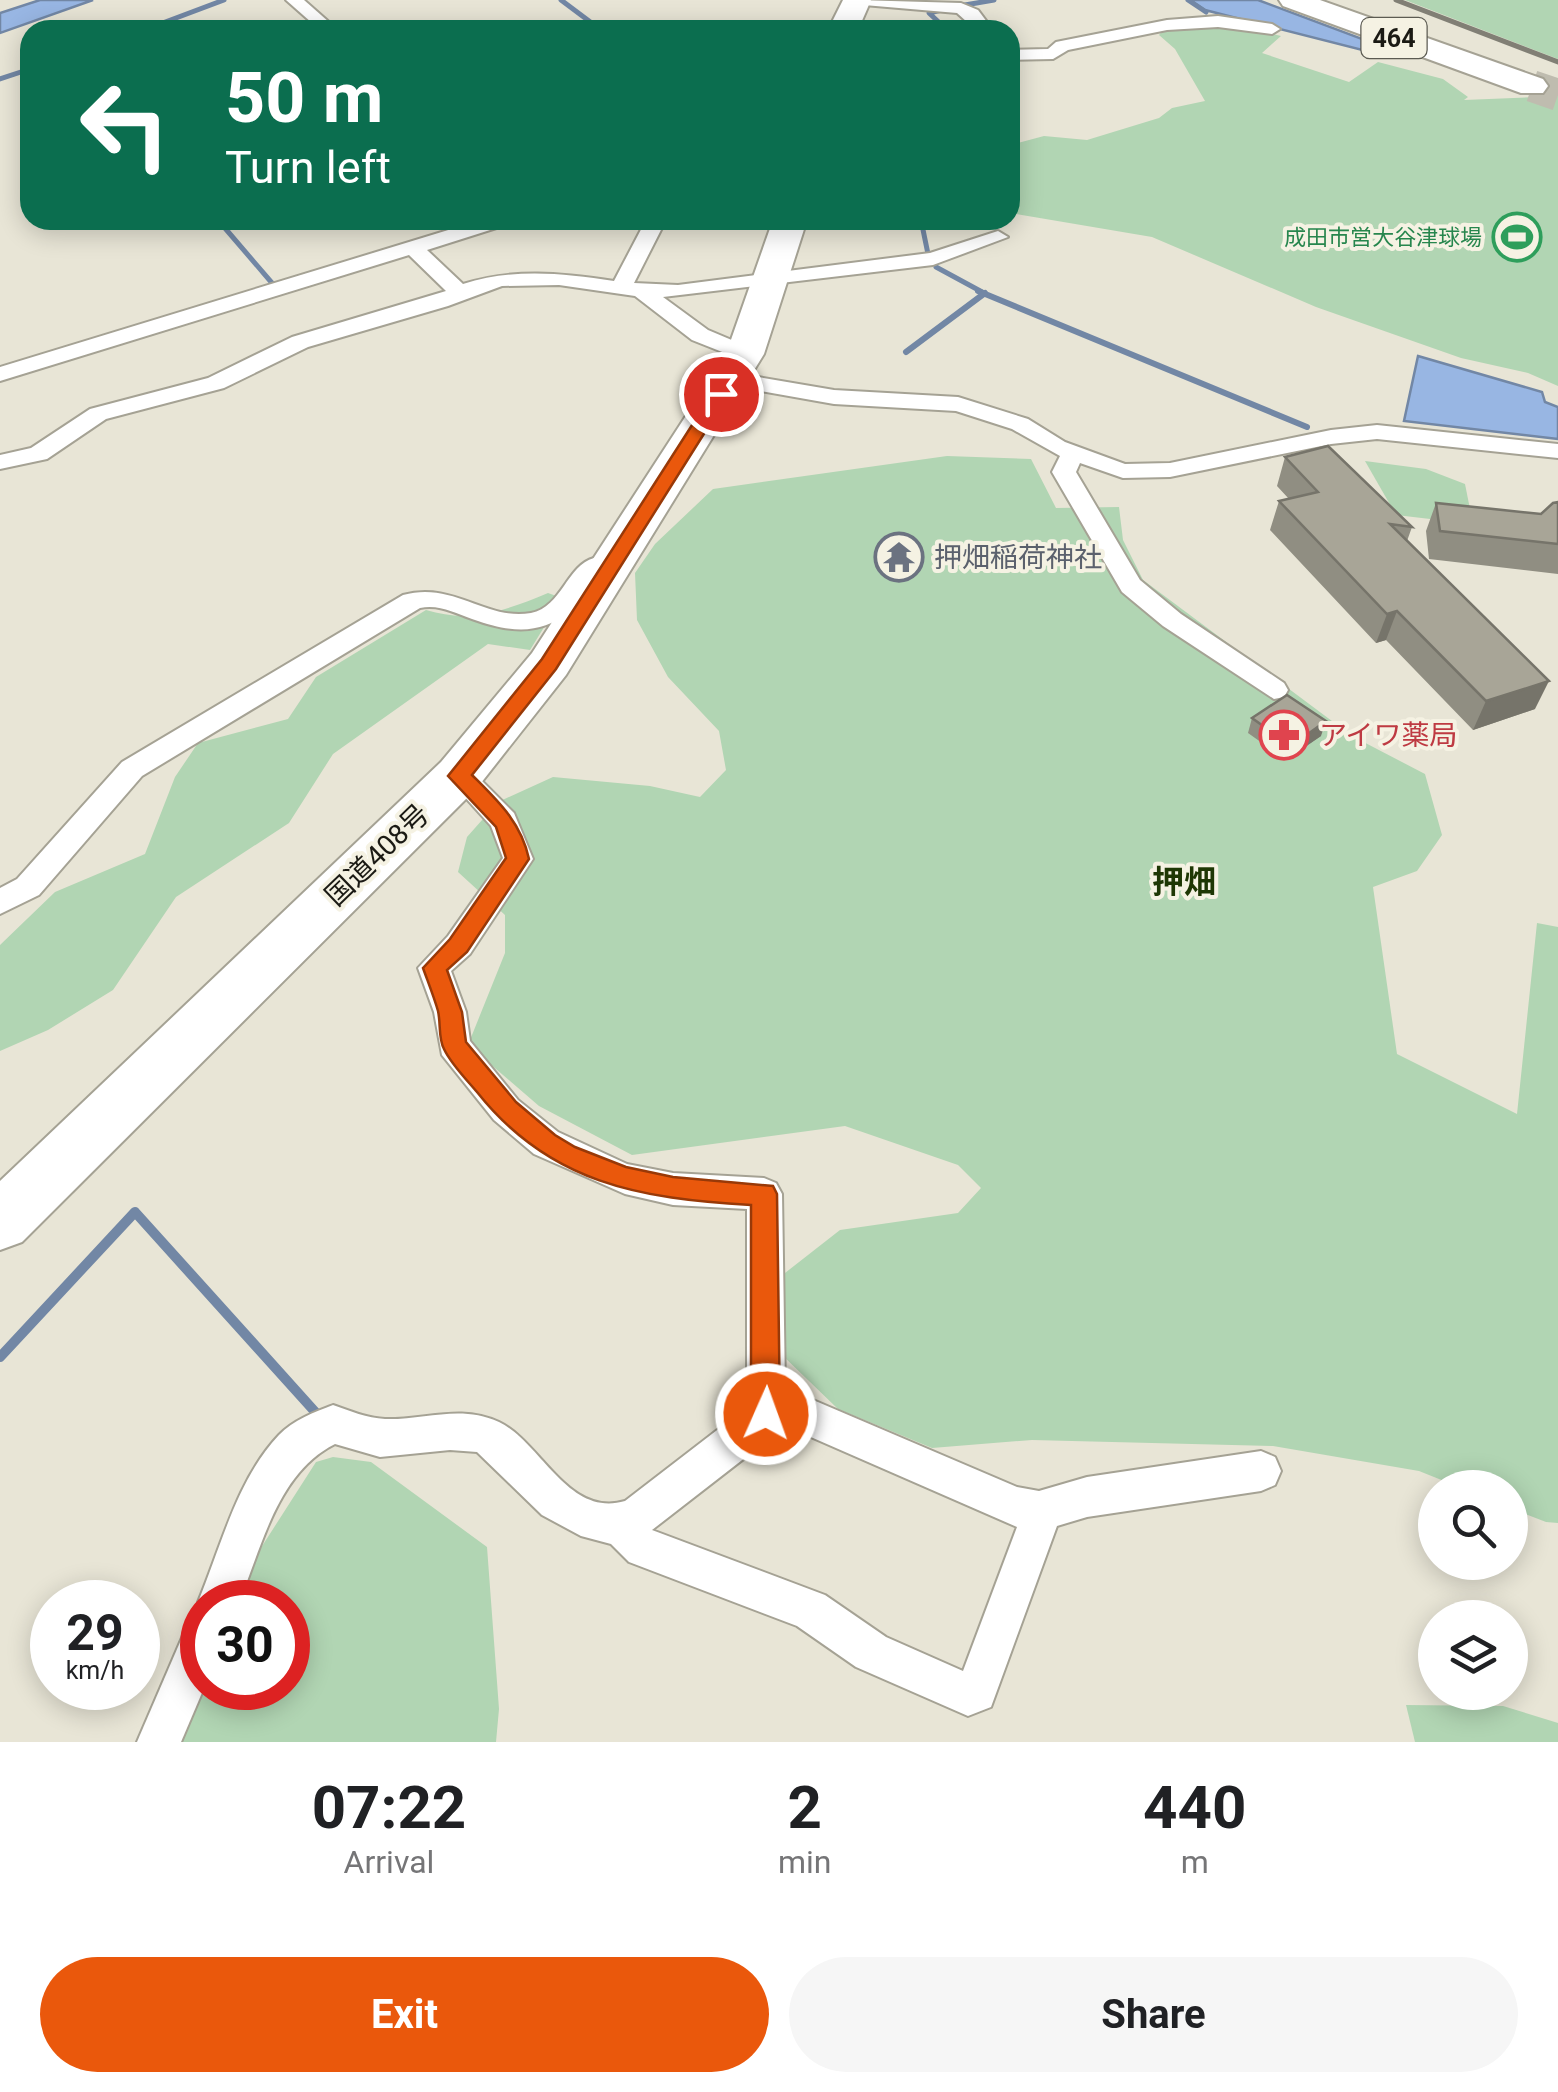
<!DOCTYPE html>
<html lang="en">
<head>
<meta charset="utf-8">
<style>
	body { margin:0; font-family:Roboto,"Noto Sans JP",sans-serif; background:#f6f6f6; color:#202124; height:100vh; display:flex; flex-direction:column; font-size:38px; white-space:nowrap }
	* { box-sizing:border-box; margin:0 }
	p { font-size:32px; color:#757577 }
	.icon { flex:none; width:55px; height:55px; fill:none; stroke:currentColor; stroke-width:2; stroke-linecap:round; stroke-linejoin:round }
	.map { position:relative; height:1742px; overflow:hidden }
	.details { display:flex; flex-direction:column; background:#fff; flex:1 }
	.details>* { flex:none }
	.top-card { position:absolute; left:20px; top:20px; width:1000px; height:210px; border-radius:30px; box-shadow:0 5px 25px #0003; background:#0b6e4f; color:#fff; overflow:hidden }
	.tools { position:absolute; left:1418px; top:1470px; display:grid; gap:20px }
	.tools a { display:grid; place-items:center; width:110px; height:110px; border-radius:50%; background:#fff; box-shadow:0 5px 25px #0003; font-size:50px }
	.speed { position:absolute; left:30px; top:1580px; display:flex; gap:20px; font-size:50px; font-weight:700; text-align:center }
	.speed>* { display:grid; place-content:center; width:130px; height:130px; border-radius:50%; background:#fff; box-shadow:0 5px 25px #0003; line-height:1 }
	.speed small { font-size:25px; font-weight:400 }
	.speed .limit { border:15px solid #d22; background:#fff; color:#111 }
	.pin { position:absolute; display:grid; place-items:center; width:85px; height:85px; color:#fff; margin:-42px; border:5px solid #fff; border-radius:50%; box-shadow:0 2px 10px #0007 }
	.me { position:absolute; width:110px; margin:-55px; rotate:2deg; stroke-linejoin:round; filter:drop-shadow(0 0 8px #0008) }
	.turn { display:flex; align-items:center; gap:35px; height:210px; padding:0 40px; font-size:45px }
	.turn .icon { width:130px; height:130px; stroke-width:2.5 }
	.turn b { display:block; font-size:70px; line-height:85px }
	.eta { display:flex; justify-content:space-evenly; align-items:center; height:170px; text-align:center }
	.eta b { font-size:60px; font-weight:700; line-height:70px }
	.button { display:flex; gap:20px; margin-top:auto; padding:20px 40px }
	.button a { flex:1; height:115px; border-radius:60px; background:#ea580c; color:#fff; font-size:40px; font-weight:700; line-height:115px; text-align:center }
	.button a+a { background:#f6f6f6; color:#202124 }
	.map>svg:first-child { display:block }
	.green { fill:#b1d5b3 }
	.water { fill:#98b6e3; stroke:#7287a5; stroke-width:2.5 }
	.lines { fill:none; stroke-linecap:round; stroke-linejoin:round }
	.stream-far2 { stroke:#7287a5; stroke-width:5 }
	.stream-far1 { stroke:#7287a5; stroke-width:6 }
	.stream { stroke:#7287a5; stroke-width:10 }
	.highway-tunnel { stroke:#bfbcaf; stroke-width:32; stroke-dasharray:32 16; stroke-linecap:butt }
	.street-casing { stroke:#a5a294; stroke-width:4 }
	.highway-casing { stroke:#a5a294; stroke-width:4 }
	.street { fill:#fff; fill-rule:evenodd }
	.highway { fill:#fff; fill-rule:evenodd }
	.rail { stroke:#817f75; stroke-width:5 }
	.wall { fill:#908e82 }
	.shaded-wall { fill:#76746a }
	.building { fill:#a8a597; stroke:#76746a; stroke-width:2.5 }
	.route { fill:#ea580c; stroke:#983908; stroke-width:2.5 }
	.labels { text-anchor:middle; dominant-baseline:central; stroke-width:8; stroke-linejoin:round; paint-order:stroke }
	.far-leisure-label { font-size:22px; fill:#27864d; stroke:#f5f2e3; text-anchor:end }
	.shield { fill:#f5f2e3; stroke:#5c5b52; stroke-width:2.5 }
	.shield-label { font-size:25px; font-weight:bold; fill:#1b1a14 }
	.worship-label { font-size:28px; fill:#5b616d; stroke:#f5f2e3; text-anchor:start }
	.health-label { font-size:28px; fill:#be3a42; stroke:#f5f2e3; text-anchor:start }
	.street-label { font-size:28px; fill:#1b1a14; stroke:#f5f2e3 }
	.quarter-label { font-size:32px; font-weight:bold; fill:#1e3704; stroke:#f5f2e3 }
</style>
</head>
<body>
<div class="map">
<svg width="1558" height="1742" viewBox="0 0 1558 1742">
	<rect width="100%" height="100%" fill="#e8e5d6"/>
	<g class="green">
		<path d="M 1405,0 L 1558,0 L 1558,59 Z"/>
		<path d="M 1231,23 L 1281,36 L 1262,53 L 1349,82 L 1378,62 L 1443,79 L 1468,97 L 1464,100 L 1536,97 L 1558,87 L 1558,386 L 1528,373 L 1461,358 L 1316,307 L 1152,237 L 1010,213 L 1010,145 L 1044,136 L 1087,140 L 1159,118 L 1172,108 L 1205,101 L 1175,49 L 1159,35 L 1166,27 Z"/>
		<path d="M 947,456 L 1031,459 L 1056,508 L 1119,507 L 1123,540 L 1143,580 L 1352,736 L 1425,774 L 1442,835 L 1417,871 L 1373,887 L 1397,1054 L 1517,1114 L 1537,923 L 1558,927 L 1558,1523 L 1546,1522 L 1510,1508 L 1510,1488 L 1459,1487 L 1419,1471 L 1273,1446 L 1032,1440 L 932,1448 L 838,1409 L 780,1353 L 753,1298 L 840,1230 L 958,1213 L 981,1188 L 958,1165 L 845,1126 L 632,1155 L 539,1106 L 468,1045 L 505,953 L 505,915 L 458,872 L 467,837 L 498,802 L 553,777 L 650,786 L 700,797 L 726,770 L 719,731 L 668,677 L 637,620 L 635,573 L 655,544 L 713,489 Z"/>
		<path d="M 1365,461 L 1426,469 L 1465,484 L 1473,524 L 1396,515 Z"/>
		<path d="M 548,593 L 562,598 L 530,650 L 488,644 L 333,754 L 289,823 L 176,897 L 113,990 L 48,1030 L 0,1051 L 0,945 L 55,892 L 145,854 L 175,777 L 198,743 L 288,719 L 316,677 L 426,610 C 471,624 507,610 548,593 Z"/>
		<path d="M 333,1457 L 371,1462 L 487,1547 L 499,1709 L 496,1742 L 178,1742 L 202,1688 L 288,1688 L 288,1602 L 237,1602 L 257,1554 L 316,1462 Z"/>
		<path d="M 1406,1705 L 1503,1706 L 1558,1723 L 1558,1742 L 1415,1742 Z"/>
	</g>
	<g class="water">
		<path d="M 40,0 L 93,0 L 0,33 L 0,13 Z"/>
		<path d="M 1190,0 L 1258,0 L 1389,49 L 1378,54 L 1205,10 Z"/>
		<path d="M 1418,356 L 1542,392 L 1545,402 L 1558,407 L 1558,439 L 1404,421 Z"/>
	</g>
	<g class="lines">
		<g class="stream-far2">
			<path d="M 561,0 L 601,30"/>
			<path d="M 1188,0 L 1206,12"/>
			<path d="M 959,6 L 994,0"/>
			<path d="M 144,30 L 224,0"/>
			<path d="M 935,30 L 945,28 L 929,13 L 946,9"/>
			<path d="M 0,79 L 30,69"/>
			<path d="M 218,220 L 272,283"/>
			<path d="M 921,220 L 928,254"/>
			<path d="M 936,267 L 984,293"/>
		</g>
		<g class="stream-far1">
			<path d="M 978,291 L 1307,427"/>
			<path d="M 906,352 L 985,293"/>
		</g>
		<path class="stream" d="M 0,1357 L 135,1212 L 317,1414"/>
		<path class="highway-tunnel" d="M 1532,86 L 1558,95"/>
		<g class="street-casing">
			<g id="street">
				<path d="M 286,0 L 304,0 L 338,30 L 320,30 Z"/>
				<path d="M 856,0 L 961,3 L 978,10 L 993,30 L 976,30 L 957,13 L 864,5 Z"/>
				<path d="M 1218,16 L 1272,24 L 1280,29 L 1272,34 L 1218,27 L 1167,30 L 1068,50 L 1053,59 L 1010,60 L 1010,50 L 1048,49 L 1056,42 L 1167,20 Z"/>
				<path d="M 481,220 L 512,220 L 509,224 L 427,250 L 463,284 C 514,268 561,273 614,281 L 646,220 L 666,220 L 634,283 L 678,285 L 930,253 L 998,231 L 1008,237 L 933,265 L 663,297 L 708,330 L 753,349 L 756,354 L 745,361 L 692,340 L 635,296 L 559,285 L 502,286 L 448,306 L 308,347 L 224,388 L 106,419 L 47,459 L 0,469 L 0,455 L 31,448 L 90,409 L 208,378 L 292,337 L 446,291 L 409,255 L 0,381 L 0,367 Z"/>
				<path d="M 729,372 L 834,390 L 958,397 L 1028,419 L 1065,442 L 1125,464 L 1170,463 L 1331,430 L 1377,425 L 1558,444 L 1558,458 L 1377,439 L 1331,444 L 1170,477 L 1123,478 L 1080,463 L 1076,472 L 1140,580 L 1181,614 L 1284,683 L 1288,690 L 1284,697 L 1274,699 L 1163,626 L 1122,592 L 1052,472 L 1060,456 L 1012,429 L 956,411 L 834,404 L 721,384 L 718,379 Z"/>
				<path d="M 594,558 L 607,566 C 569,623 540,644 472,619 C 455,613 439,604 420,608 L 142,776 L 39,895 L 0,914 L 0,888 L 17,879 L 122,762 L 403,595 C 454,581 486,621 531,613 C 562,607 567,565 594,558 Z"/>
				<path d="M 459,765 L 469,768 L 514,813 L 533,859 L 470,954 L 451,971 L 466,1012 L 470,1041 L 518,1100 L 558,1132 L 627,1164 L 673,1173 L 764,1178 L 776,1183 L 782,1194 L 785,1388 L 1017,1487 L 1039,1491 L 1087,1477 L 1261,1451 L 1275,1457 L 1281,1471 L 1275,1485 L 1261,1491 L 1087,1517 L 1057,1526 L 991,1707 L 968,1716 L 856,1667 L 797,1626 L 629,1562 L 611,1544 L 581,1536 L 542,1515 L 477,1452 L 450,1450 L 380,1457 L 335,1444 C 277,1473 262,1547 239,1602 L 202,1602 L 202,1612 L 198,1602 C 221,1547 237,1479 279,1435 C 293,1420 315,1412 333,1405 C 350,1411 367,1418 385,1419 C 426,1420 460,1404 499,1422 C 541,1442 568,1518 625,1501 L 747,1407 L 747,1209 L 673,1205 L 625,1194 L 534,1154 L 494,1120 L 442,1055 L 434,1012 L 418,968 L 448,936 L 503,858 L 491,826 L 445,775 L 449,768 ZM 781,1424 L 1017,1527 L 963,1671 L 886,1637 L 825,1595 L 652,1530 L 768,1440 Z"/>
				<path d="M 202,1620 L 204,1688 L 181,1742 L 137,1742 L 187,1626 Z"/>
			</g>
		</g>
		<g class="highway-casing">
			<g id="highway">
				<path d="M 843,0 L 871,0 L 858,30 L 828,30 Z"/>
				<path d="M 1279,0 L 1320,0 L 1543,79 L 1548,86 L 1543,93 L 1521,93 L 1283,6 Z"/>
				<path d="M 773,220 L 807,220 L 764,354 L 566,675 L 477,788 L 22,1242 L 0,1250 L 0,1181 L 441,762 L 532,653 L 726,354 Z"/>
			</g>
		</g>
		<use href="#street" class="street"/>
		<use href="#highway" class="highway"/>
		<path class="rail" d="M 1396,0 L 1558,62"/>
	</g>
	<g class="wall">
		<path d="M 1285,457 L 1412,527 L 1407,541 L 1535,709 L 1473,730 L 1386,640 L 1376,643 L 1270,530 L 1279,501 L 1289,499 L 1277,486 Z"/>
		<path d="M 1558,502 L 1558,574 L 1429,559 L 1426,531 L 1436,503 L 1541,514 Z"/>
		<path d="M 1252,718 L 1321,736 L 1286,760 L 1248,733 Z"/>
	</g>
	<g class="shaded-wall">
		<path d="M 1397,611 L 1386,640 L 1376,643 L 1387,614 Z"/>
		<path d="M 1549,681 L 1535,709 L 1473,730 L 1486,701 Z"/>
		<path d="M 1326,721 L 1321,736 L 1286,760 L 1291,746 Z"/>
	</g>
	<g class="building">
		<path d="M 1328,446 L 1412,527 L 1390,524 L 1549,681 L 1486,701 L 1397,611 L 1387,614 L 1279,501 L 1318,492 L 1285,457 Z"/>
		<path d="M 1558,502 L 1558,544 L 1440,531 L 1436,503 L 1541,514 L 1553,503 Z"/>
		<path d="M 1287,695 L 1326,721 L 1291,746 L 1252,718 Z"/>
	</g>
	<path class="route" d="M 721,388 L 729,394 L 556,669 L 472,775 C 498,801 521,822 529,859 L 467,952 L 447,970 L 462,1012 L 466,1042 L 516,1102 L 555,1135 L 575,1147 L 626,1167 L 673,1177 L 773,1186 L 777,1194 L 780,1414 L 776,1424 L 766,1428 L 755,1424 L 751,1414 L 751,1205 C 640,1199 549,1183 477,1092 C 466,1079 451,1064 444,1049 C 438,1038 441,1024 438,1011 C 434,997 428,982 423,968 L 450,939 L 506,858 L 496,827 L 448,776 L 542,659 L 712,394 Z"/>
	<defs>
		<g id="stadium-ring" transform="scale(2.5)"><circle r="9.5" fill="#f5f2e3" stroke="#2e9e5b" stroke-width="1.5"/><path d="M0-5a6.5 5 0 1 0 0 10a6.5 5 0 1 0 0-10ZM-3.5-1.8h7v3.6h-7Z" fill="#2e9e5b"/></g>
		<g id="temple-ring" transform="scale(2.5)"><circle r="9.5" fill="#f5f2e3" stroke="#6b7280" stroke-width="1.5"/><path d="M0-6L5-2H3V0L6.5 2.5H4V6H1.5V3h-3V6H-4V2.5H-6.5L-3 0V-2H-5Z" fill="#6b7280"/></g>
		<g id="pharmacy-ring" transform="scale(2.5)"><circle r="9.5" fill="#f5f2e3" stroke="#e0444e" stroke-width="1.5"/><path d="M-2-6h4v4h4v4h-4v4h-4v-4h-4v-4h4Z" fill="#e0444e"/></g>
	</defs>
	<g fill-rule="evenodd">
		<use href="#stadium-ring" x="1517" y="237"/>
		<use href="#temple-ring" x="899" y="557"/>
		<use href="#pharmacy-ring" x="1284" y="735"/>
	</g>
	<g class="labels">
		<g class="far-leisure-label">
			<text x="1482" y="237">成田市営大谷津球場</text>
		</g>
		<rect class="shield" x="1361.5" y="18" width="65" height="40" rx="8"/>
		<g class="shield-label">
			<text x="1394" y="38">464</text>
		</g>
		<g class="worship-label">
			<text x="934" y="557">押畑稲荷神社</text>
		</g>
		<g class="health-label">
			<text x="1319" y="735">アイワ薬局</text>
		</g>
		<g class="street-label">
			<text transform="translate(377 855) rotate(-44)">国道408号</text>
		</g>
		<g class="quarter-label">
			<text x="1184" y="882">押畑</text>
		</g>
	</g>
</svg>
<div class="tools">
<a><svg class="icon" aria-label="search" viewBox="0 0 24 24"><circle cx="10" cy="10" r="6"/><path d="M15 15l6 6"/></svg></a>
<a><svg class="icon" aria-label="layers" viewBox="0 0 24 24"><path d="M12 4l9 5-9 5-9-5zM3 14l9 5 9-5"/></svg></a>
</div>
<div class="speed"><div>29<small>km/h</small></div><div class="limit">30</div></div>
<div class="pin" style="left:721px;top:394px;background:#d93025"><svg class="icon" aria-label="arrive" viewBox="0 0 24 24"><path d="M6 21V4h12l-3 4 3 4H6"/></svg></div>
<svg class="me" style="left:766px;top:1414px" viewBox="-20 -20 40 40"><circle r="17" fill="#ea580c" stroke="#fff" stroke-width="3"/><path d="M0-11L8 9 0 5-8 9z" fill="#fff"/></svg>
<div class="top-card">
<div class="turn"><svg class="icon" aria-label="left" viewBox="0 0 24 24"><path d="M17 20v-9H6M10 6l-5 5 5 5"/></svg><div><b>50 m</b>Turn left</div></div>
</div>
</div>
<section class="details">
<div class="eta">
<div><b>07:22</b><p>Arrival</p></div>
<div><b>2</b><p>min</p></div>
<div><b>440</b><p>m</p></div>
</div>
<div class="button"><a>Exit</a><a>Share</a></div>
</section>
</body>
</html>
